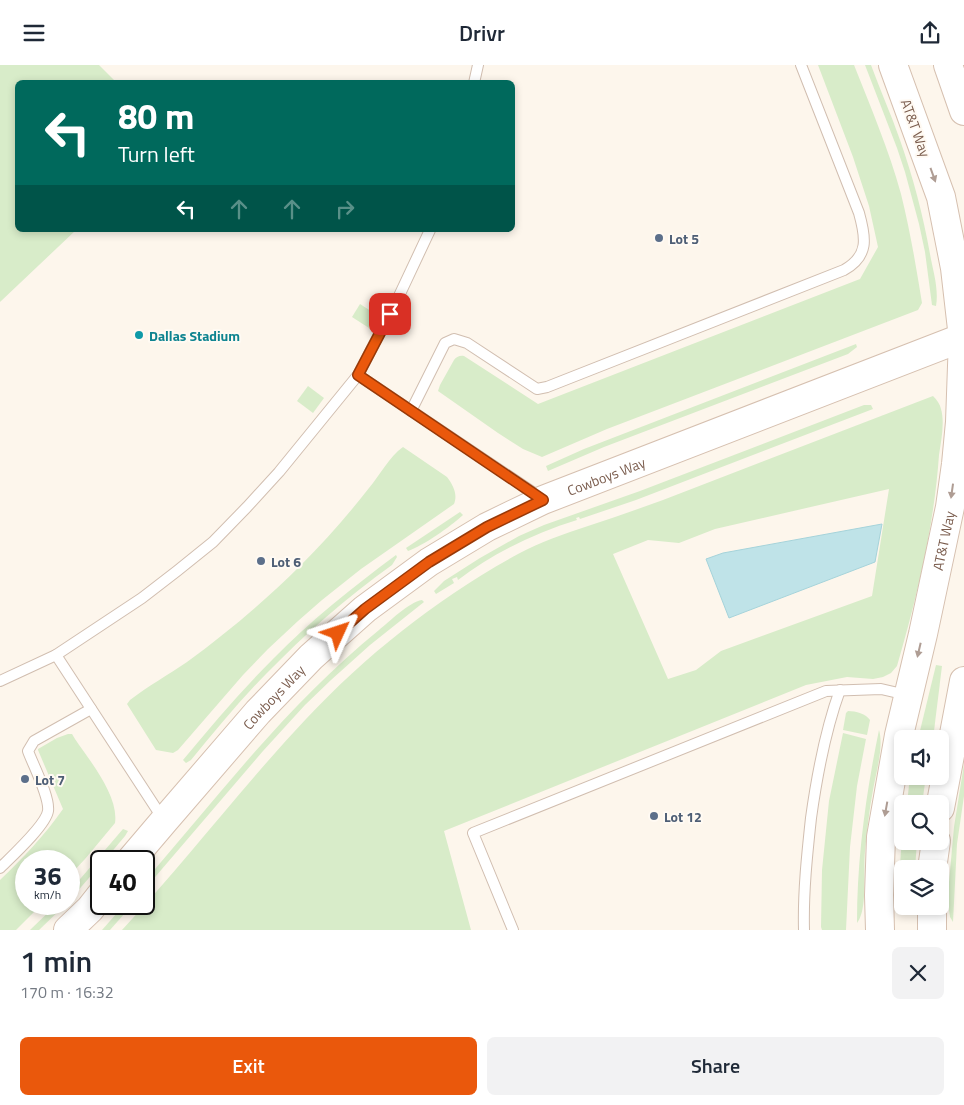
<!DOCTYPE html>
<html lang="en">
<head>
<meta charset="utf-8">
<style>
	body { margin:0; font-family:"Titillium Web",sans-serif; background:#f2f2f3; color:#1f2937; height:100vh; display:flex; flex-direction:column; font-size:19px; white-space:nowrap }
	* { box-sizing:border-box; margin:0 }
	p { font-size:16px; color:#747a83 }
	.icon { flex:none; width:28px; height:28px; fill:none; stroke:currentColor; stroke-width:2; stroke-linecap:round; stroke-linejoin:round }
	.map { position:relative; height:865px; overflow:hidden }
	.sheet { display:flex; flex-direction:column; background:#fff; flex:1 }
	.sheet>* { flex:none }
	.top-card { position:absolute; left:15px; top:15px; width:500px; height:152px; border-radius:8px; box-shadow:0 2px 8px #0003; background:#00695c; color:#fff; overflow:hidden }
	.controls { position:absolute; left:894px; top:665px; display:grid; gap:10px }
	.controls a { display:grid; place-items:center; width:55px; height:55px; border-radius:8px; background:#fff; box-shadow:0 2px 8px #0003; font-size:25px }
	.speed { position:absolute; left:15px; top:785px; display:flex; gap:10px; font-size:25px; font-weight:700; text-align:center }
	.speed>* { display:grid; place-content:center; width:65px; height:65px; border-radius:50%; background:#fff; box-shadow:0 2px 8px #0003; line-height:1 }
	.speed small { font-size:12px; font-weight:400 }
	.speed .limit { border:2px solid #111; border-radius:8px; background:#fff; color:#111 }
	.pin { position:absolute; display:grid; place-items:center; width:42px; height:42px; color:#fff; margin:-21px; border-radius:10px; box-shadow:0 2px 8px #0006 }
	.me { position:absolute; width:55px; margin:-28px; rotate:48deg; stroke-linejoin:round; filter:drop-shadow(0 0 4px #0008) }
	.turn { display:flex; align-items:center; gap:18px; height:105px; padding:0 20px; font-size:22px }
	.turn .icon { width:65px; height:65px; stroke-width:2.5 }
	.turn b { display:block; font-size:35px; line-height:42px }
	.lanes { display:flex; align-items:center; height:48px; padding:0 20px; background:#0003; justify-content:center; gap:25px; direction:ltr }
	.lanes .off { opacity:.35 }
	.round { display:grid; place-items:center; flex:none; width:52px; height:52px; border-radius:8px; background:#f2f2f3 }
	.head { display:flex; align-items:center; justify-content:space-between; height:85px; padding:0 20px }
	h1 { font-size:30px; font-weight:600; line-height:38px }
	.primary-button { display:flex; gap:10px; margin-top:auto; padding:10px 20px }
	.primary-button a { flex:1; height:58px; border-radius:8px; background:#ea580c; color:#fff; font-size:20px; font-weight:600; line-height:58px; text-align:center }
	.primary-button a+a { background:#f2f2f3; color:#1f2937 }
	header { display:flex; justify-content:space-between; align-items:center; height:65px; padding:0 20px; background:#fff; font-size:22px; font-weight:600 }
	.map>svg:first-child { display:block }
	.green { fill:#d8ecc9; fill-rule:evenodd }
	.water { fill:#bfe3e8; stroke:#a5d3da }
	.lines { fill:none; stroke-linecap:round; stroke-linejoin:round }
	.lane-casing { stroke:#d1beb0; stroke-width:12 }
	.secondary-casing { stroke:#d6c0b0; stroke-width:30 }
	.lane { stroke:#fff; stroke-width:10 }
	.secondary { stroke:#fff; stroke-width:28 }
	.oneway { fill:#af9d94 }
	.route-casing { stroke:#983908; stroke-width:12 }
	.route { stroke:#ea580c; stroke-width:9 }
	.service-dot { fill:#5c6f8a; stroke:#fffaf3; stroke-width:2 }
	.culture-dot { fill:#0f9aa8; stroke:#fffaf3; stroke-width:2 }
	.labels { text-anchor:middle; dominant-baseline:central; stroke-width:4; stroke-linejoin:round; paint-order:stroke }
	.street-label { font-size:14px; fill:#7a5c4d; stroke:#fffaf3 }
	.service-label { font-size:14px; font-weight:bold; fill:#4e5e75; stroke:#fffaf3; text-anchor:start }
	.culture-label { font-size:14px; font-weight:bold; fill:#0d838f; stroke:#fffaf3; text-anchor:start }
</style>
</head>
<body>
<header><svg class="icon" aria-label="menu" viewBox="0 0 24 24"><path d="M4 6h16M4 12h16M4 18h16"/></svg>Drivr<svg class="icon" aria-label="share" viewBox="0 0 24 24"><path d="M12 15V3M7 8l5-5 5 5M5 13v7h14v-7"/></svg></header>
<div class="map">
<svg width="964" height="865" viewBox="0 0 964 865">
	<rect width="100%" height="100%" fill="#fdf6ec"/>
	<g class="green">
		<path d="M 0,0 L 99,0 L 116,17 L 18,18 L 18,165 L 76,165 L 0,237 Z"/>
		<path d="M 818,0 L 854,0 C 871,43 889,85 901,129 C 910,165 916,201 922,238 L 918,245 L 607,364 L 542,392 L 523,384 L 498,368 L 438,326 L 440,320 L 454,295 C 456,292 460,290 464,291 L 538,339 L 860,214 L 878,182 L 869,141 L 853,92 Z"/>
		<path d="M 865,0 L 871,0 C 880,25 891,49 900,75 C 913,112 923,150 930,189 C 933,206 939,224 936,241 L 932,240 L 925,187 L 919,159 L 905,107 L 897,83 Z"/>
		<path d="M 360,239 L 377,250 L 369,263 L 352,252 Z"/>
		<path d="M 856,279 L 857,282 L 848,289 L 604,382 L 548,406 L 546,401 L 584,384 Z"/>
		<path d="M 308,321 L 324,333 L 313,348 L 297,336 Z"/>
		<path d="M 933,331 C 937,335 940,339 941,344 C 945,358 941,376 939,390 C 934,462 917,532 897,601 L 891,608 L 883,612 L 873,614 L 847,612 L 806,620 L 444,766 L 471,865 L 122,865 C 185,797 242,722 306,654 C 367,589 439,532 518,489 C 540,477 564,469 588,461 C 613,453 638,444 663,435 ZM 889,424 L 872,531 L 721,586 L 696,605 L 668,614 L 613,489 L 648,475 L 679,478 L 715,464 Z"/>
		<path d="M 864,340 L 871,340 L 873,344 L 636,435 L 580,454 L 579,452 L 576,453 L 577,455 C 535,468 493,488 458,515 L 457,512 L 452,514 L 454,518 L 436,529 L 434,526 L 444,516 L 480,493 L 519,471 L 544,460 L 640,426 Z"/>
		<path d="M 403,382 L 447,412 C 453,420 458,429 454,439 L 361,504 L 322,535 L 298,556 L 268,584 L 243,610 L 178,685 L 173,688 L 156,685 L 127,639 L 130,635 C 148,621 168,610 187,597 C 227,568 266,535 301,500 C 325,476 348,450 369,423 C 380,410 389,392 403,382 Z"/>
		<path d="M 460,447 L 463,450 C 450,462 424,480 408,486 L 406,483 Z"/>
		<path d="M 396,490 L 397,492 L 392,500 C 347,532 305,569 266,609 C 239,636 215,666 191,695 L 186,698 L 183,695 C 212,660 241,626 273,594 C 310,556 353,522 396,490 Z"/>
		<path d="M 422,535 L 424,537 L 370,580 L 331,615 L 305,640 L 263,686 L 144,825 L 144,817 C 220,729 288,639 379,565 C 389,557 409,537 422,535 Z"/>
		<path d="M 936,600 L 942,601 L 933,674 L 918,674 Z"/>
		<path d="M 848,646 C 856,646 866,649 870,655 L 867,670 L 843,665 L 846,648 Z"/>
		<path d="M 879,665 C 884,681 876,708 873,725 C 869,746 867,766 865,786 C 863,805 868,845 857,858 C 857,793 866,728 879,665 Z"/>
		<path d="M 843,668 L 866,674 L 857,721 L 850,782 L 846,865 L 822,865 L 821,862 L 822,805 L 829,736 Z"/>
		<path d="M 68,669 L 72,669 L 75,674 C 90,696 119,731 115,758 L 85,794 L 69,811 L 69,796 L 26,796 L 26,839 L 42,839 L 16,865 L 0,865 L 0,815 C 23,793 45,770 63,744 L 38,685 L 38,684 L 57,673 Z"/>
		<path d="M 964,699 L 964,731 L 957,779 L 953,857 L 950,852 L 949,845 L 949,817 L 954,762 Z"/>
		<path d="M 910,711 L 926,711 L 922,739 L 907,739 Z"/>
		<path d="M 123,764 L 128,766 L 125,771 L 104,796 L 101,796 L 101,799 L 69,836 L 69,827 Z"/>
		<path d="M 902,768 L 902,776 L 917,776 L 915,804 L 902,804 L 902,834 L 898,834 Z"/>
		<path d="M 57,839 L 66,839 L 39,865 L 30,865 Z"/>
		<path d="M 125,839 L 133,839 L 110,865 L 102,865 Z"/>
	</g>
	<path class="water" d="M 882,459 L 875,497 L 729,553 L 706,494 L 723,488 Z"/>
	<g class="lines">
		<g class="lane-casing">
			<g id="lane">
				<path d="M 474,18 L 478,0"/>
				<path d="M 358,310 L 540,432"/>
				<path d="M 411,346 L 445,278 L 454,274 L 467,278 L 537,324 L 547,322 L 844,205 C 869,191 866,173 859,148 L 801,0"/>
				<path d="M 56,590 L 163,754"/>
				<path d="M 0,616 L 56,590 L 142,533 L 177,506 L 213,477 L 247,442 L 279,407 L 358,310 L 399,231 L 430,165"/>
				<path d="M 0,803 C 11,792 46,760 48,746 C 50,732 33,700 28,686 L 34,676 L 91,644"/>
				<path d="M 513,865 L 473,768 L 826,626 L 881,624 L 907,630"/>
				<path d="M 804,865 C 803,828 807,790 811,753 C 817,710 825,666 840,625"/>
			</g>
		</g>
		<g class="secondary-casing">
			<g id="secondary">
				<path d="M 948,0 L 964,46"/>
				<path d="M 940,743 L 964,616"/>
				<path id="s1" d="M 130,796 L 164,756 L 258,647 L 311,592 L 365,544 L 429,497 L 487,462 L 543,435 L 964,272"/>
				<path d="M 932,804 L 936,776"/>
				<path d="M 932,841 L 932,865"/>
				<path d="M 68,865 L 90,844 L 101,830"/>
				<path id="s2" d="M 880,865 L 879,830 L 881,772 L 899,670 L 923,569 L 950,442 L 956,399 L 960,357 L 963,273 L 955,203 L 941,132 L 893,0"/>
			</g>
		</g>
		<use href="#lane" class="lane"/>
		<use href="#secondary" class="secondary"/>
	</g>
	<defs><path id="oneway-solid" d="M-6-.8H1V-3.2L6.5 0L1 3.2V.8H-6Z" transform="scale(1.25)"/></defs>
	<g class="oneway">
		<use href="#oneway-solid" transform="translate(933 110) rotate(70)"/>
		<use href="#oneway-solid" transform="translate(952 426) rotate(98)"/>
		<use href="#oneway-solid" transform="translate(919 585) rotate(103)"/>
		<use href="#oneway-solid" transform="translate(886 744) rotate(100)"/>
	</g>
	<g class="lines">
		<g class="route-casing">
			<path id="route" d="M 338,568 L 365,544 L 429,497 L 487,462 L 543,435 L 358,310 L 390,249"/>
		</g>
		<use href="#route" class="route"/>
	</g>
	<g class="service-dot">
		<circle cx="659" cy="173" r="5"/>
		<circle cx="261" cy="496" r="5"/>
		<circle cx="25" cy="714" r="5"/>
		<circle cx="654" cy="751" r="5"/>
	</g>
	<circle class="culture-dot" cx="139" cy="270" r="5"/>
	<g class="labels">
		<g class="street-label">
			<text transform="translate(916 63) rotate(70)">AT&amp;T Way</text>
			<text stroke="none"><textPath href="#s1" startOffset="622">Cowboys Way</textPath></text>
			<text stroke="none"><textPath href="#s2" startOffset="396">AT&amp;T Way</textPath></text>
			<text stroke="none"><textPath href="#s1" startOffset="218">Cowboys Way</textPath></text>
		</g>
		<g class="service-label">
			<text x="669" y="173">Lot 5</text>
			<text x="271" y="496">Lot 6</text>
			<text x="35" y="714">Lot 7</text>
			<text x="664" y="751">Lot 12</text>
		</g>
		<g class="culture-label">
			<text x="149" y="270">Dallas Stadium</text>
		</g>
	</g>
</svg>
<div class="controls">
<a><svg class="icon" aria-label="sound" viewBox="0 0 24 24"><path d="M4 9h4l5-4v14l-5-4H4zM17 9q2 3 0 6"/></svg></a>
<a><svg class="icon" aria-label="search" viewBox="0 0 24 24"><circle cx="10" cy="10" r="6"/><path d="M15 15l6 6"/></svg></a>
<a><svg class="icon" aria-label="layers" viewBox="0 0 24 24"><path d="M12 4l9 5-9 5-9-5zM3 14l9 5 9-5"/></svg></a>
</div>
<div class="speed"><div>36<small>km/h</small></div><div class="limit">40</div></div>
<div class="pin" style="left:390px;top:249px;background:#d93025"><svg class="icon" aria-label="arrive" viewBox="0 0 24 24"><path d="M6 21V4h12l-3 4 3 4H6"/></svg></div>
<svg class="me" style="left:338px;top:568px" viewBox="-20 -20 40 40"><path d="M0-17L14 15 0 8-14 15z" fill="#ea580c" stroke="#fff" stroke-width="4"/></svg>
<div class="top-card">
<div class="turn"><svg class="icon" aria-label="left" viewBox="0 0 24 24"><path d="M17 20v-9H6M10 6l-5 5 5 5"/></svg><div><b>80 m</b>Turn left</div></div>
<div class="lanes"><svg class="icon" aria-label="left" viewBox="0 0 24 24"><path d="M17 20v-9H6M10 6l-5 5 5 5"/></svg><svg class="icon off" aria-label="ahead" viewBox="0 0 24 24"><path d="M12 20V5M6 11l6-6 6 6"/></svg><svg class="icon off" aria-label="ahead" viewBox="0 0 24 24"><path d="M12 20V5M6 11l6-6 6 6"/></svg><svg class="icon off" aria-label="right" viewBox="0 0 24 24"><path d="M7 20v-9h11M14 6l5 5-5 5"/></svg></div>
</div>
</div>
<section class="sheet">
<div class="head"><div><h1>1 min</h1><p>170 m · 16:32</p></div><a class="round"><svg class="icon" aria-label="close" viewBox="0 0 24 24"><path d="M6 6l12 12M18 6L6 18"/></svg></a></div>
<div class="primary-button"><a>Exit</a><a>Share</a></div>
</section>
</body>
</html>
